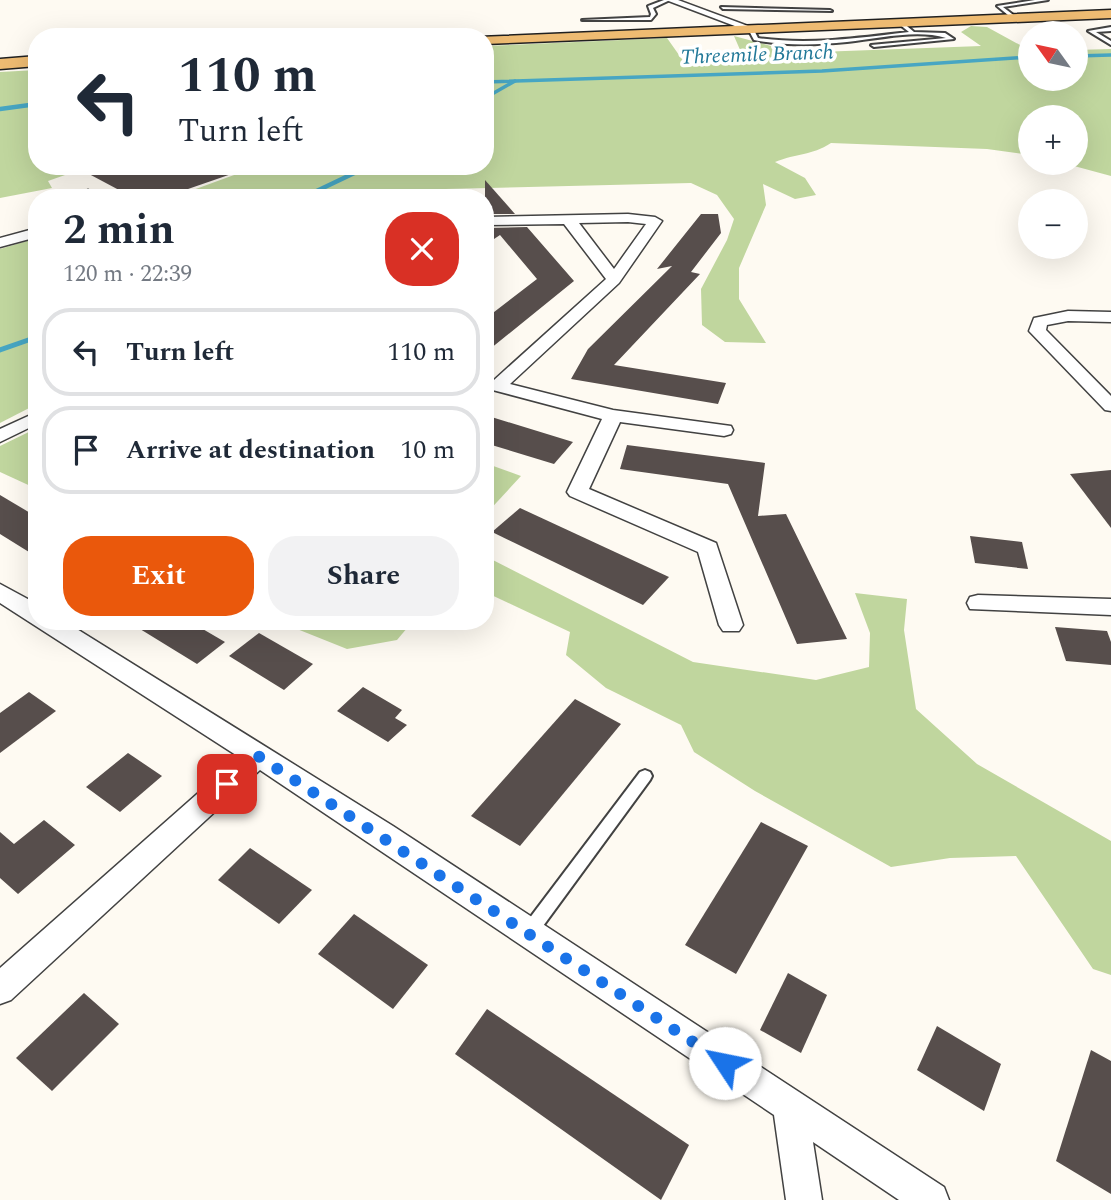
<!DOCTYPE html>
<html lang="en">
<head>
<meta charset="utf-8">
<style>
	body { margin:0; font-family:Spectral,serif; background:#f2f2f3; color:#1f2937; height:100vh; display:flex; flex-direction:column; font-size:26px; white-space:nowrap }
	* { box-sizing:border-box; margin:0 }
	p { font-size:23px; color:#747a83 }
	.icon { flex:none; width:38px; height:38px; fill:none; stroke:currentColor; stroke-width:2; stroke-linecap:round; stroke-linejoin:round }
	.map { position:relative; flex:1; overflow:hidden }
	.side { position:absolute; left:28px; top:189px; width:466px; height:441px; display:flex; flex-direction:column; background:#fff; border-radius:28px; box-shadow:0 7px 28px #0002 }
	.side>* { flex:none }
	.hud { position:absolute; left:28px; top:28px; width:466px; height:147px; border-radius:28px; box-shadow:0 7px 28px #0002; background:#fff; color:#1f2937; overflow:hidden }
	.needle { width:46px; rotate:303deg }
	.buttons { position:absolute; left:1018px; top:21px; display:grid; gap:14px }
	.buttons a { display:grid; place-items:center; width:70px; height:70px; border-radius:50%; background:#fff; box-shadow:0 7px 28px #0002; font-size:35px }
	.pin { position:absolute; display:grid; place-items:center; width:60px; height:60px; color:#fff; margin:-30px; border-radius:14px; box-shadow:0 4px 10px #0006 }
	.me { position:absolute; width:77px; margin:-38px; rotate:304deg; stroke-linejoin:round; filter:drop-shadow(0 0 5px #0008) }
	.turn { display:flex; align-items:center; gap:24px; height:147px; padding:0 35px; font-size:32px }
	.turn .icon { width:91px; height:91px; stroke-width:2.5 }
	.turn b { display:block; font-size:49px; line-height:60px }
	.round { display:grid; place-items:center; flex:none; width:74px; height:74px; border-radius:28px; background:#f2f2f3 }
	.summary { display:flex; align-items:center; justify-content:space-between; height:119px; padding:0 35px }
	h1 { font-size:42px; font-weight:700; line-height:52px }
	.primary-button { display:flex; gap:14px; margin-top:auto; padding:14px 35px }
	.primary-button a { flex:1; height:80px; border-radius:28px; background:#ea580c; color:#fff; font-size:28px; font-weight:700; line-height:80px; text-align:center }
	.primary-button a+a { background:#f2f2f3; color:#1f2937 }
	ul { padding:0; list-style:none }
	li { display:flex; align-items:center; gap:21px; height:88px; margin:0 14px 10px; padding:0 21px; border:4px solid #e0e1e3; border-radius:28px }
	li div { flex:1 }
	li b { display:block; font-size:26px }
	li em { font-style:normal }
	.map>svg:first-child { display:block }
	.forest { fill:#c0d69e }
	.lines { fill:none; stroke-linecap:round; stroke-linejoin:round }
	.stream-far2 { stroke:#47a6c3; stroke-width:3.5 }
	.stream-far1 { stroke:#47a6c3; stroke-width:4.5 }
	.stream { stroke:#47a6c3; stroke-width:5 }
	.building { fill:#574e4c }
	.service-casing { stroke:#424242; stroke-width:4 }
	.minor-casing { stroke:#424242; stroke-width:3 }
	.primary-casing { stroke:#202020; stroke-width:3 }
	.service { fill:#fff; fill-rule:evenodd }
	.minor { fill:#fff; fill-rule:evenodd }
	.primary { fill:#eebb72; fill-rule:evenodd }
	.route { stroke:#1a73e8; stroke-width:12; stroke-dasharray:0 21.6 }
	.labels { text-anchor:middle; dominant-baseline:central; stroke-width:7; stroke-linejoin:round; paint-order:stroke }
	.far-water-label { font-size:21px; font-style:italic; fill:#217898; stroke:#fff }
</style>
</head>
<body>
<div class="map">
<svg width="1111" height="1200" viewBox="0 0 1111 1200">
	<rect width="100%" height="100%" fill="#fefaf2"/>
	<g class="forest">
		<path d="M 971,26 L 987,27 L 1031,51 L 1031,79 L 1076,79 L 1076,50 L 1111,49 L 1111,176 L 1063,163 L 1076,163 L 1076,117 L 1031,117 L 1031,155 L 987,149 L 831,143 C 811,156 797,153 775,162 L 805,178 L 816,195 L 795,199 L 763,184 L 766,205 L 739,268 L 739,299 L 766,343 L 725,342 L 702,325 L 701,289 L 727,240 L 734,219 L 717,195 L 691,183 L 403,190 L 379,198 L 171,198 L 259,166 L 485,166 L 485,46 L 667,38 L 684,62 L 744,59 L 734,36 L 771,46 L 818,52 L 981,46 L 961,32 Z"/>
		<path d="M 37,70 L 37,166 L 72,166 L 65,175 L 48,181 L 52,188 L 0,198 L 0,72 Z"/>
		<path d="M 37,238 L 37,404 L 0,423 L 0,249 Z"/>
		<path d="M 37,428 L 37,489 L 0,472 L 0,446 Z"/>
		<path d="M 485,463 L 521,476 L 485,515 Z"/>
		<path d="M 485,556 L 693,662 L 816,680 L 869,667 L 870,633 L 855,593 L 907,599 L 904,630 L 916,709 L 977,764 L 1111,841 L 1111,975 L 1093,969 L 1016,856 L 950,858 L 891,867 L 755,791 L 694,752 L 681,725 L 606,688 L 566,655 L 570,632 L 485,592 Z"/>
		<path d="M 277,621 L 413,621 L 397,640 L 347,649 Z"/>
	</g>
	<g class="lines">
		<g class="stream-far2">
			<path d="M 1076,56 L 1111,55"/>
			<path d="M 485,82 L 822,71 L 1031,57"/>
			<path d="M 485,98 L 515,81"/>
		</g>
		<g class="stream-far1">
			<path d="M 0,109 L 37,104"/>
			<path d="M 302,198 L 369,166"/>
		</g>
		<path class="stream" d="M 0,350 L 37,337"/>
	</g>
	<g class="building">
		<path d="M 74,166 L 242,166 L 243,170 L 162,198 L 134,198 Z"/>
		<path d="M 485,180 L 515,214 L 485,214 Z"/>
		<path d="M 701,214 L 718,214 L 721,233 L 691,272 L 700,274 L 614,365 L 726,383 L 718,404 L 571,379 L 588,349 L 672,266 L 657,269 Z"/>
		<path d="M 527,227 L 574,281 L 485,353 L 485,319 L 537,279 L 500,235 L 485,245 L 485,228 Z"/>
		<path d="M 485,415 L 573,442 L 554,464 L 485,443 Z"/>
		<path d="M 627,445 L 765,463 L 758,516 L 786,514 L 847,639 L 797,644 L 728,484 L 620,469 Z"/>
		<path d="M 1111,470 L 1111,528 L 1070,474 Z"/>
		<path d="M 0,495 L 37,517 L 37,557 L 0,534 Z"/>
		<path d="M 520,508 L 669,577 L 643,605 L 492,532 Z"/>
		<path d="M 970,536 L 1022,542 L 1028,569 L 975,563 Z"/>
		<path d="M 127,621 L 189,621 L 225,642 L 197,664 Z"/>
		<path d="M 1055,627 L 1107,631 L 1111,642 L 1111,665 L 1066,661 Z"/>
		<path d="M 259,633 L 313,664 L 284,690 L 229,656 Z"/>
		<path d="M 363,687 L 402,710 L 395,718 L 407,725 L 388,742 L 337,711 Z"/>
		<path d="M 29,692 L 56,711 L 0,753 L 0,713 Z"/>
		<path d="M 575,699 L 621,724 L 520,846 L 471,816 Z"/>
		<path d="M 128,753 L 162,776 L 120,812 L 86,787 Z"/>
		<path d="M 44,820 L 75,845 L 18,894 L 0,878 L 0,832 L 14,844 Z"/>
		<path d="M 761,822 L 808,846 L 736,974 L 685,945 Z"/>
		<path d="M 250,848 L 312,890 L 279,924 L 218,880 Z"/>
		<path d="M 354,914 L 428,965 L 393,1009 L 318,954 Z"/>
		<path d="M 788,973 L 827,995 L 801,1053 L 760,1030 Z"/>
		<path d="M 84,993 L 119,1024 L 52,1091 L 16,1058 Z"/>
		<path d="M 487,1009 L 689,1145 L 661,1200 L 455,1054 Z"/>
		<path d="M 937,1026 L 1001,1064 L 984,1111 L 917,1070 Z"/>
		<path d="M 1091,1050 L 1111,1061 L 1111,1194 L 1056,1161 Z"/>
	</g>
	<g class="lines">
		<g class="service-casing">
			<g id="service">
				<path d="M 664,0 L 670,0 L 653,8 L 656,14 L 651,20 L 582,20 L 650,17 L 651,14 L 648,6 Z"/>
				<path d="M 1035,0 L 1048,0 L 1003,7 L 1016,17 L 1014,20 L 997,6 Z"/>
				<path d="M 721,7 L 830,10 L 832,11 L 723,9 Z"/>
				<path d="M 901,21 L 914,32 L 945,33 L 954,39 L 874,47 L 871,45 L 946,38 C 916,29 878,39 847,42 C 817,45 785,46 754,40 L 748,29 L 753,28 L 758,38 C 808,45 859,38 909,32 L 899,24 Z"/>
				<path d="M 1111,27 L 1111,31 L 1096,32 L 1111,41 L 1111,45 L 1088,31 Z"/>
				<path d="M 645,770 L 650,772 L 652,776 L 650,780 L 535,937 L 529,940 L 523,937 L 521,932 L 523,927 L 640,772 Z"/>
			</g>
		</g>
		<g class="minor-casing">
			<g id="minor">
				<path d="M 666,0 L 678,0 L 756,29 L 748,31 Z"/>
				<path d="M 88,190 L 98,198 L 77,198 Z"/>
				<path d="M 628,214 L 655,217 L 662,221 L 619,283 L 510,384 L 613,410 L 731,426 L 733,430 L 731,434 L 724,436 L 620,422 L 589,489 L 716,543 L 743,625 L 739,631 L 723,631 L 719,625 L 698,552 L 570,496 L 567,492 L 602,419 L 485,388 L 485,378 L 494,380 L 606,279 L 564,224 L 485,225 L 485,217 ZM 628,222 L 646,224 L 614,269 L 579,223 Z"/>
				<path d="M 37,228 L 37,237 L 0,247 L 0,238 Z"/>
				<path d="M 1068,311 L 1111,312 L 1111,322 L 1068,321 L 1047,325 L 1046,330 L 1111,396 L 1111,411 L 1105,410 L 1029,331 L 1034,318 Z"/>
				<path d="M 37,412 L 37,424 L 0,442 L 0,429 Z"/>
				<path d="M 0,584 L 37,604 L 37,621 L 64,621 L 393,826 L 944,1187 L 949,1200 L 899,1200 L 813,1142 L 822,1200 L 786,1200 L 774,1115 L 260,770 L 11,1000 L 0,1004 L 0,968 L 239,757 L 0,603 Z"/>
				<path d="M 978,595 L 1111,599 L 1111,615 L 970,609 L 967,603 L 970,597 Z"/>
			</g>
		</g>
		<g class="primary-casing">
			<g id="primary">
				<path d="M 1111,10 L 1111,18 L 485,44 L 485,37 L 479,37 Z"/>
				<path d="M 37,56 L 37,66 L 0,69 L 0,59 Z"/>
			</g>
		</g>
		<use href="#service" class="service"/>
		<use href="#minor" class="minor"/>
		<use href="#primary" class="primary"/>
	</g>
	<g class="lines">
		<path class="route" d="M 227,784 L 258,756 L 725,1063"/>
	</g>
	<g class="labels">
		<g class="far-water-label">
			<text transform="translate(757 55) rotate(-2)">Threemile Branch</text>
		</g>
	</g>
</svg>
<div class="buttons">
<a><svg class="needle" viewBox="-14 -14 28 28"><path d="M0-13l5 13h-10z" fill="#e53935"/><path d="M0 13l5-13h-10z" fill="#747a83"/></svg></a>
<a>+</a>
<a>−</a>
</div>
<div class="pin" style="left:227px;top:784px;background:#d93025"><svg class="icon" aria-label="arrive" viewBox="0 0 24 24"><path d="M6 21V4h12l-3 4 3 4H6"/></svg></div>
<svg class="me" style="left:725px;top:1063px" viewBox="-20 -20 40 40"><circle r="19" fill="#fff"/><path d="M0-13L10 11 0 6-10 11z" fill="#1a73e8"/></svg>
<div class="hud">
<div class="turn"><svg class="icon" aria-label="left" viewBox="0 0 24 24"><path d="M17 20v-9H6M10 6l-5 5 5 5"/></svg><div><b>110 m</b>Turn left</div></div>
</div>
<section class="side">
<div class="summary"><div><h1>2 min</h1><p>120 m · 22:39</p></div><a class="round" style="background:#d93025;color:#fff"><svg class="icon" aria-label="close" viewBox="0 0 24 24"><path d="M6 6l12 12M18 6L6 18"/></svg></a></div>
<ul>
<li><svg class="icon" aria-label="left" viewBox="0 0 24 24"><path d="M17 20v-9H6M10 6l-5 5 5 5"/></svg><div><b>Turn left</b></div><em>110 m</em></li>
<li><svg class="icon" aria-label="arrive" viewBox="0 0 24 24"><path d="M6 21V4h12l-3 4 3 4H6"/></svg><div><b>Arrive at destination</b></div><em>10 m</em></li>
</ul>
<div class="primary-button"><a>Exit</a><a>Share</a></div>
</section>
</div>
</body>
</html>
